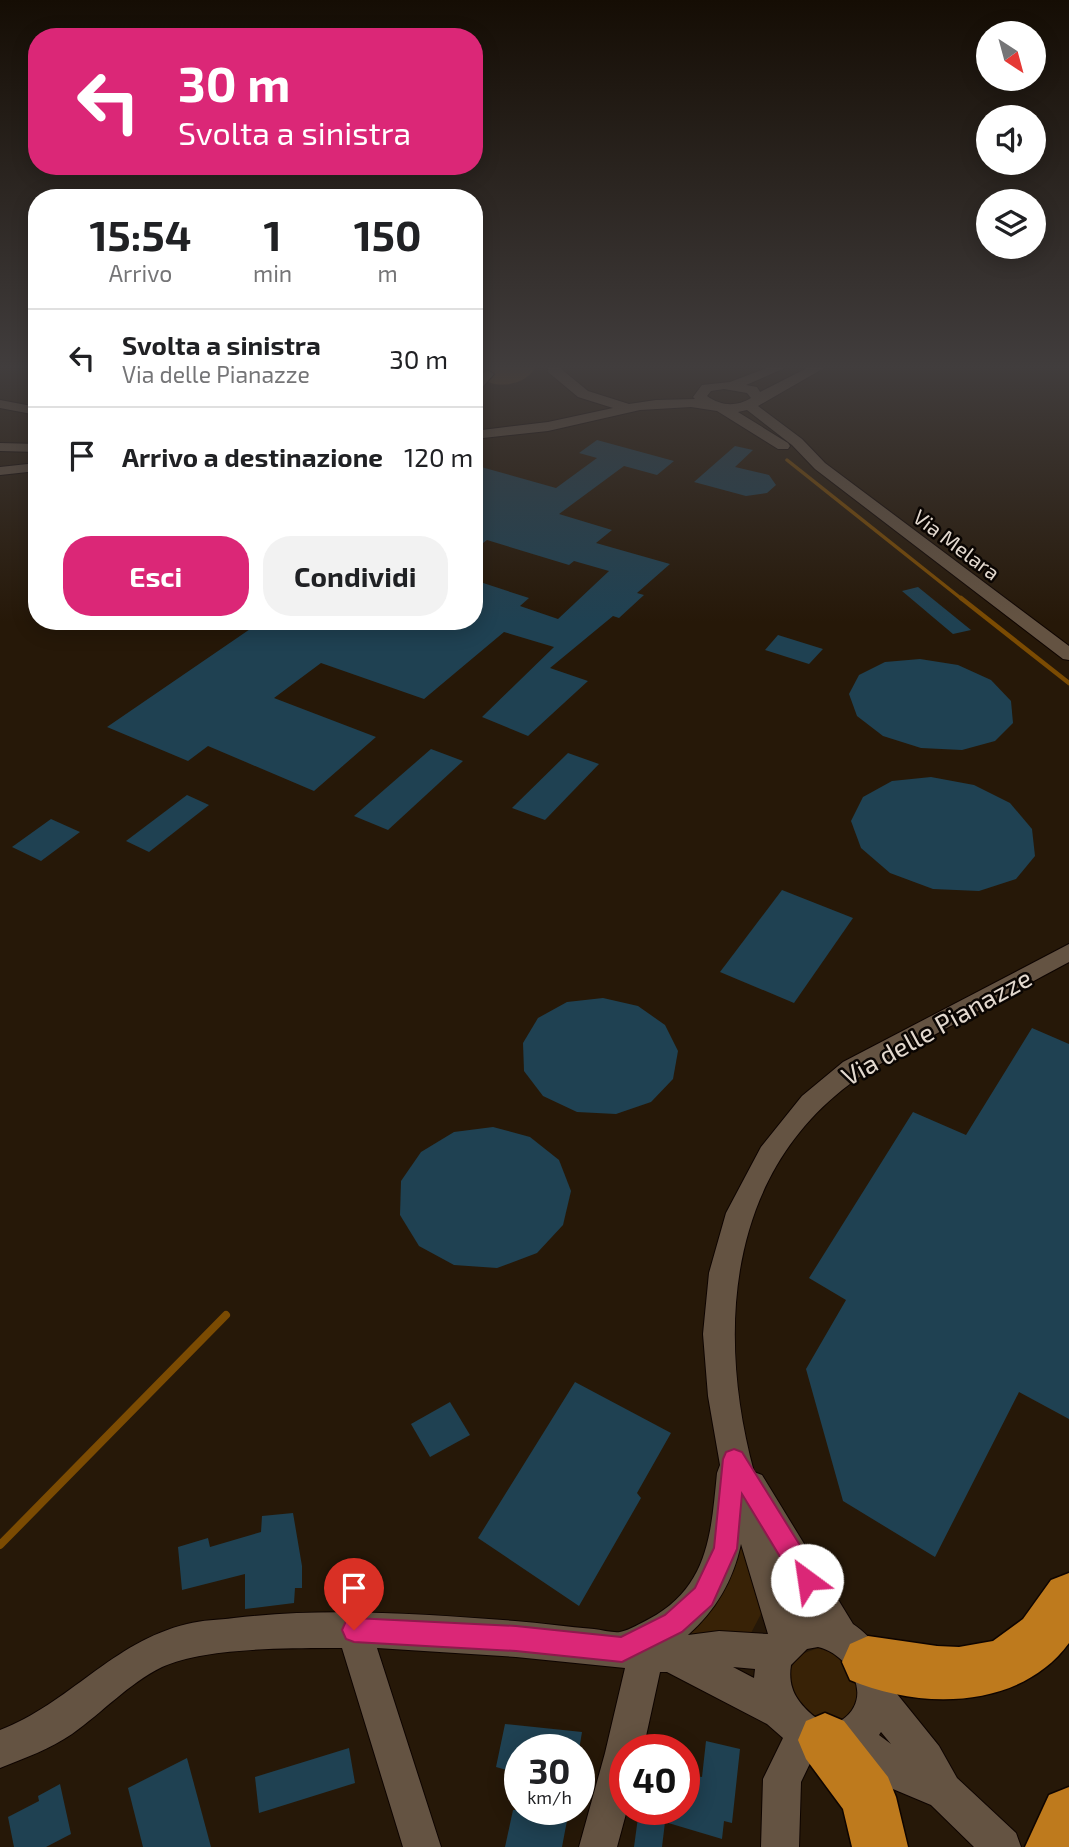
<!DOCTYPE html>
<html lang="it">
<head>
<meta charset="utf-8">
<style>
	body { margin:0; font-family:"Exo 2",sans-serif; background:#f2f2f2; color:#202124; height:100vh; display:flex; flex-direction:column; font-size:26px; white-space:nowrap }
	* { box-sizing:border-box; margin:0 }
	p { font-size:23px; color:#757577 }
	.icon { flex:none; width:38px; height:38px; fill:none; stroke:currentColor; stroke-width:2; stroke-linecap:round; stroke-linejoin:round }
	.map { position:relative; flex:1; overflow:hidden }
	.sheet { position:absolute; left:28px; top:189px; width:455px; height:441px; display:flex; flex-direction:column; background:#fff; border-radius:28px; box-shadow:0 4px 18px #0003 }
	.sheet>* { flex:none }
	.guide { position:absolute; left:28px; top:28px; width:455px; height:147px; border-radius:28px; box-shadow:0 4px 18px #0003; background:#db2777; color:#fff; overflow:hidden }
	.needle { width:46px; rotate:144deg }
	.tools { position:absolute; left:976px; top:21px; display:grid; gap:14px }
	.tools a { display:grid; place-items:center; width:70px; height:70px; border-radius:50%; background:#fff; box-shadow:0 4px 18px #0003; font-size:35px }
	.speed { position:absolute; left:504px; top:1734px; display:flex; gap:14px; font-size:35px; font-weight:700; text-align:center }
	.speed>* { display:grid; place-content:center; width:91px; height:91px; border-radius:50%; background:#fff; box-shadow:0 4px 18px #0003; line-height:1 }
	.speed small { font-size:18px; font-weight:400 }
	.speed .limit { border:10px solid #d22; background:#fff; color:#111 }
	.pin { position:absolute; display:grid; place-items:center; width:60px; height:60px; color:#fff; margin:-72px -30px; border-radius:50% 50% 50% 0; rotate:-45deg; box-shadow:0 0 7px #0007 }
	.pin .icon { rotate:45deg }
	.me { position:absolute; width:77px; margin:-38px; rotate:329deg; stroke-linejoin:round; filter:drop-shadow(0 0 5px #0008) }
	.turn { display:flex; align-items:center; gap:24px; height:147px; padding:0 35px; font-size:32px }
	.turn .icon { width:91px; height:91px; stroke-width:2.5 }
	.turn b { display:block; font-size:49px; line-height:60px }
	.eta { display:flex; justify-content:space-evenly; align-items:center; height:119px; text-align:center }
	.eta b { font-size:42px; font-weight:700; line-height:49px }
	.primary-button { display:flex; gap:14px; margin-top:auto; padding:14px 35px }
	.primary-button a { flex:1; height:80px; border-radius:28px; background:#db2777; color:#fff; font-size:28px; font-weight:700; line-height:80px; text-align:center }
	.primary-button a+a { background:#f2f2f2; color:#202124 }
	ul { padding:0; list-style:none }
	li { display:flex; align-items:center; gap:21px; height:98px; padding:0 35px; border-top:2px solid #e0e0e0 }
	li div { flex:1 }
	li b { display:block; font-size:26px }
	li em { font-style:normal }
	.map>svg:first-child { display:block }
	.green { fill:#382206 }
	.forest { fill:#664319 }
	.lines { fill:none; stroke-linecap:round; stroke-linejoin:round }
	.stream-far2 { stroke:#7b4b02; stroke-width:3.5 }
	.stream-far1 { stroke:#7b4b02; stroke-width:4.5 }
	.stream { stroke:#7b4b02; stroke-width:8 }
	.building { fill:#1f4152 }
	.minor-casing { stroke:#0e0400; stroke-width:2 }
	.highway-casing { stroke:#0e0400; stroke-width:3 }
	.minor { fill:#645342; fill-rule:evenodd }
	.highway { fill:#be7a1d; fill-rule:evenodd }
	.route { fill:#db2777; stroke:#8e194d; stroke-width:2 }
	.labels { text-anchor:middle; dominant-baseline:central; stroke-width:5; stroke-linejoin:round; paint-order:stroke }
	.far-street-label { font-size:21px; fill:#e3d9cf; stroke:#0a0502 }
	.street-label { font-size:26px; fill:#e3d9cf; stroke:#0a0502 }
</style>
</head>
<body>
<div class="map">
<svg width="1069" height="1847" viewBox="0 0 1069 1847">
	<rect width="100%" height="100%" fill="#261808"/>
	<g class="green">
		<path d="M 740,1535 L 762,1612 L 751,1633 L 669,1638 Z"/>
		<path d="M 818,1648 C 842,1651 863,1676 858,1702 C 857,1709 850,1715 845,1721 L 825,1725 L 796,1706 L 788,1673 L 799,1655 Z"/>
	</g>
	<path class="forest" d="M 474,364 L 536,364 C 532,381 507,388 491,383 C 485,381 480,377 474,375 Z"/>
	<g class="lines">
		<path class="stream-far2" d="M 787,460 L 963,600"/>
		<path class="stream-far1" d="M 961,598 L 1069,683"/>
		<path class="stream" d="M 0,1545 L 226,1315"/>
	</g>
	<g class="building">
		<path d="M 597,440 L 674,461 L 657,475 L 624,466 L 559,514 L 612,530 L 596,543 L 670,564 L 637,593 L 644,595 L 619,618 L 613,616 L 550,668 L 588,681 L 528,736 L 482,717 L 554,647 L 504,632 L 424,699 L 321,663 L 274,698 L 376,737 L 314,791 L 208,746 L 188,761 L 107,727 L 262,621 L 474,621 L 474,580 L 529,598 L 520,606 L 558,619 L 609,571 L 574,561 L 569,565 L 487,540 L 474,550 L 474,465 L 556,488 L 597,458 L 579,453 Z"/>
		<path d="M 735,446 L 753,450 L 735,467 L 769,475 L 776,485 L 767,493 L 746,496 L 694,482 Z"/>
		<path d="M 918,587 L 971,630 L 953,634 L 902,591 Z"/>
		<path d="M 778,635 L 823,649 L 809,664 L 765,650 Z"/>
		<path d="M 920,659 L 958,665 L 991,680 L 1011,701 L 1013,723 L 995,741 L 962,750 L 921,748 L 883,736 L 857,716 L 849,694 L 859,675 L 885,662 Z"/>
		<path d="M 431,749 L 463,761 L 388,830 L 354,816 Z"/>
		<path d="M 568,753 L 599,764 L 545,820 L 512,808 Z"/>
		<path d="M 931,777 L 974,785 L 1010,803 L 1032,829 L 1035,856 L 1016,879 L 979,891 L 933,889 L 890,873 L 861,848 L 851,821 L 863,797 L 892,781 Z"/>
		<path d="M 187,795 L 209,805 L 149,852 L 126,841 Z"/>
		<path d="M 51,819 L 80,832 L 41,861 L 12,847 Z"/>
		<path d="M 782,890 L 853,918 L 794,1003 L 720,972 Z"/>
		<path d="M 603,998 L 638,1006 L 665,1025 L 678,1051 L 673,1079 L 651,1102 L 616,1114 L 577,1112 L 543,1096 L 524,1071 L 523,1043 L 538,1018 L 567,1002 Z"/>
		<path d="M 1032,1028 L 1069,1044 L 1069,1419 L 1019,1392 L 935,1557 L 843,1501 L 806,1369 L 846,1300 L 809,1278 L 913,1112 L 966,1135 Z"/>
		<path d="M 493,1127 L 530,1137 L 559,1160 L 571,1191 L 563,1225 L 537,1253 L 497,1268 L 454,1265 L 419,1246 L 400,1215 L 401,1181 L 421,1152 L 454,1132 Z"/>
		<path d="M 575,1382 L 671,1433 L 637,1493 L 641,1498 L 579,1606 L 478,1538 Z"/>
		<path d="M 450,1402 L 470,1435 L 430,1457 L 411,1424 Z"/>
		<path d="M 293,1513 L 302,1566 L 302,1588 L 295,1588 L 294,1603 L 245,1609 L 245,1574 L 182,1590 L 178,1547 L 208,1538 L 210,1547 L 261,1532 L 262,1516 Z"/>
		<path d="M 505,1724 L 582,1732 L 579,1750 L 520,1750 L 520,1774 L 496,1767 Z"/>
		<path d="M 706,1741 L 740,1749 L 732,1823 L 724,1821 L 722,1839 L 665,1822 L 662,1847 L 634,1847 L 639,1810 L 684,1810 L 684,1774 L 702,1777 Z"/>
		<path d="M 349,1748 L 355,1783 L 259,1813 L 255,1777 Z"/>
		<path d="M 187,1758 L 211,1847 L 143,1847 L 128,1788 Z"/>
		<path d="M 60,1784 L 71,1834 L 46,1847 L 14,1847 L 8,1817 L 39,1801 L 38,1796 Z"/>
		<path d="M 513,1810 L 569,1810 L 562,1847 L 505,1847 Z"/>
	</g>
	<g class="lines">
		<g class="minor-casing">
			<g id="minor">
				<path d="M 548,364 L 561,364 L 560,368 L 588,391 L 629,404 L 656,400 L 695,399 L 693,397 L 702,385 L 730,382 L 777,364 L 794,364 L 746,385 L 757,387 L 760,392 L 815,364 L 831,364 L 758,406 L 802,439 L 825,463 L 1069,646 L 1069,660 L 1063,659 L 815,469 L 792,445 L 747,410 L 738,412 L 788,443 L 790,446 L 788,449 L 778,449 L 717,411 L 691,407 L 640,410 L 548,431 L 474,439 L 474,431 L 548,422 L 613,408 L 578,397 L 548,372 ZM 724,389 L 747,393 L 751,398 C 736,407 721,406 707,396 L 711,391 Z"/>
				<path d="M 487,370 L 494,374 L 479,391 L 474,392 L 474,380 Z"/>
				<path d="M 0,400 L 37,407 L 37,415 L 0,408 Z"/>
				<path d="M 0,443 L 37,444 L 37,452 L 0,451 Z"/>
				<path d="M 37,463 L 37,471 L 0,475 L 0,467 Z"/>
				<path d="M 1069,944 L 1069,962 C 1028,984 988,1006 947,1028 C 911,1048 874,1064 842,1090 C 725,1184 718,1338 754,1472 L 762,1475 L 853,1624 C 874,1638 892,1663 893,1689 L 939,1746 L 957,1778 L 1016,1833 L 1021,1847 L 974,1847 L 931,1805 L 881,1784 L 846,1756 L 834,1758 L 814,1755 L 801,1782 L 799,1847 L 761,1847 L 763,1779 L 783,1738 L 767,1724 L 667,1672 L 660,1672 L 643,1750 L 625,1750 L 625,1810 L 627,1810 L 617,1847 L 579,1847 L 605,1753 L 625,1668 L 516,1657 L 377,1648 L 441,1847 L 403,1847 L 342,1648 C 293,1648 206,1647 162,1667 C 128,1684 103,1712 72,1734 C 50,1749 25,1758 0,1768 L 0,1730 C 69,1704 112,1642 187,1624 C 202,1620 219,1620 234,1618 C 327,1607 422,1614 515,1621 C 541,1623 568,1627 594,1629 C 602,1630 613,1633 620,1632 C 630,1630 641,1623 649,1619 C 709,1587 711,1533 717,1473 L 720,1465 L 708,1396 L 703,1334 L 709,1273 L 726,1213 L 761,1147 L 802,1096 L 843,1062 ZM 741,1544 L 768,1634 L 719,1631 L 688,1635 C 716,1610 733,1581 741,1544 ZM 784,1574 L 808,1614 L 797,1616 ZM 818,1647 C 849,1654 875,1697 842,1720 L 819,1720 C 799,1705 787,1690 791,1665 L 807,1649 ZM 733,1667 L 755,1669 L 754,1678 L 752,1677 ZM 881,1732 L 891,1744 L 879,1735 Z"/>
			</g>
		</g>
		<g class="highway-casing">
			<g id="highway">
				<path d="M 1069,1573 L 1069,1643 C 1020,1710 920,1710 850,1680 L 842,1662 L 850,1644 L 868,1636 L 937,1646 L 959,1647 L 993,1641 L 1023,1619 L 1051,1580 Z"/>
				<path d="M 825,1713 L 844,1721 L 888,1777 L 896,1797 L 908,1847 L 852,1847 L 843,1809 L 806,1759 L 798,1740 L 806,1721 Z"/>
				<path d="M 1069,1787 L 1069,1847 L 1025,1847 L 1049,1795 Z"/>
			</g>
		</g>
		<use href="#minor" class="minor"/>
		<use href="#highway" class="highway"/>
	</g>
	<linearGradient id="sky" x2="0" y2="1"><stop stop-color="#150d04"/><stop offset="0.59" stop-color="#413d3d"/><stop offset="1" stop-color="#413d3d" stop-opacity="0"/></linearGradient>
	<rect width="1069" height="622" fill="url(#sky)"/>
	<path class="route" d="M 734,1449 L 742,1452 L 816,1571 L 819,1580 L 816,1588 L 807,1592 L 799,1588 L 742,1494 L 737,1549 L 712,1605 L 682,1632 L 622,1662 L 516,1651 L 354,1642 L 346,1639 L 342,1630 L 346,1621 L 354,1618 L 516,1626 L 621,1637 L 665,1615 L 695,1588 L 714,1548 L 723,1459 L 726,1452 Z"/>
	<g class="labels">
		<g class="far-street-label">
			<text transform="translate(957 544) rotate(37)">Via Melara</text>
		</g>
		<g class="street-label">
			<text transform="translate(936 1026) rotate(-29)">Via delle Pianazze</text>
		</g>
	</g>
</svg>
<div class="tools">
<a><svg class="needle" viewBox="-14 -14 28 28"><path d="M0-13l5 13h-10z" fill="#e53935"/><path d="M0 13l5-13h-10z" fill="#757577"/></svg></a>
<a><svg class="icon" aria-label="sound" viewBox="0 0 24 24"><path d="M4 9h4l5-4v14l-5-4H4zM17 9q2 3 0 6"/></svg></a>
<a><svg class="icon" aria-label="layers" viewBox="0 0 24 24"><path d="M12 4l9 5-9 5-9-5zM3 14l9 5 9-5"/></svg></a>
</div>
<div class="speed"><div>30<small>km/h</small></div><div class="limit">40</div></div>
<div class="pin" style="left:354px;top:1630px;background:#d93025"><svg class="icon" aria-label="arrive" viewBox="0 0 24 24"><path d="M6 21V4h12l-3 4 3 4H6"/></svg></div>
<svg class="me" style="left:807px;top:1580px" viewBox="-20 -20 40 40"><circle r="19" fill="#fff"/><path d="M0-13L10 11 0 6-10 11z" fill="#db2777"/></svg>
<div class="guide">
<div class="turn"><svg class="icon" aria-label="left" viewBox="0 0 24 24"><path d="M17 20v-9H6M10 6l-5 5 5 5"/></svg><div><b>30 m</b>Svolta a sinistra</div></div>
</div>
<section class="sheet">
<div class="eta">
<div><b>15:54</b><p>Arrivo</p></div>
<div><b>1</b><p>min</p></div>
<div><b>150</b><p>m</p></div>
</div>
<ul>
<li><svg class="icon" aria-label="left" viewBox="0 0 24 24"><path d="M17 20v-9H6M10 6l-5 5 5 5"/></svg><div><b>Svolta a sinistra</b><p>Via delle Pianazze</p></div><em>30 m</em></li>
<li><svg class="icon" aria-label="arrive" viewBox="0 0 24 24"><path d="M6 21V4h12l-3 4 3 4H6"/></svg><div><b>Arrivo a destinazione</b></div><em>120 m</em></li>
</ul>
<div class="primary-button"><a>Esci</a><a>Condividi</a></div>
</section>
</div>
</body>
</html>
